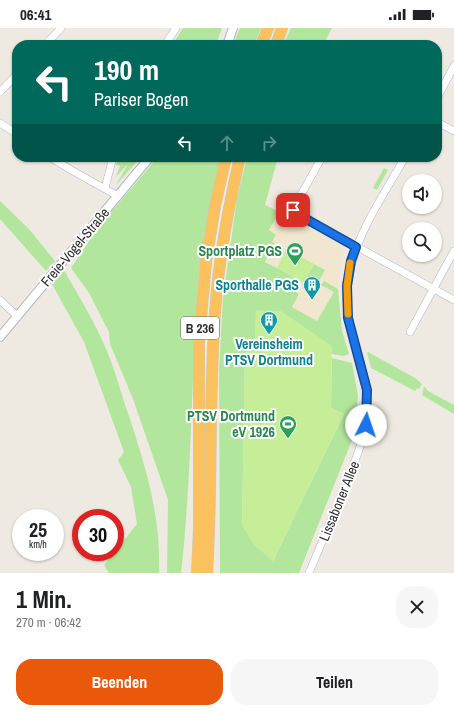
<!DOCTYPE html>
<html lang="de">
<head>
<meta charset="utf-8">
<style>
	body { margin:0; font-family:"Archivo Narrow",sans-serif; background:#f6f6f6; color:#202124; height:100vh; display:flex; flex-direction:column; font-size:15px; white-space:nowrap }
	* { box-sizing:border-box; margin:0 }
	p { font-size:13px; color:#757577 }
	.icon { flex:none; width:22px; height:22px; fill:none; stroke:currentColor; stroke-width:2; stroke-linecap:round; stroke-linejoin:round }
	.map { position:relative; height:545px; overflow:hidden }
	.side { display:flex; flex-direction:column; background:#fff; flex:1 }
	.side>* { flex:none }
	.hud { position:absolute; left:12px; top:12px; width:430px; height:122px; border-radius:16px; box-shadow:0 1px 3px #0004; background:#00695c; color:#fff; overflow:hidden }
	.fabs { position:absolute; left:402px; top:146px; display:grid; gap:8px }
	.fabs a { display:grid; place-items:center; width:40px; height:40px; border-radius:50%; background:#fff; box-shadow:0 1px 3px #0004; font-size:20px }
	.speed { position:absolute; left:12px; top:481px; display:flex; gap:8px; font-size:20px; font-weight:700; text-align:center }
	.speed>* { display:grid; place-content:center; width:52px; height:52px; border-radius:50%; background:#fff; box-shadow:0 1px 3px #0004; line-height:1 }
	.speed small { font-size:10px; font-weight:400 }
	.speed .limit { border:6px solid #d22; background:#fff; color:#111 }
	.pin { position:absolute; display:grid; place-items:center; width:34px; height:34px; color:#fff; margin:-17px; border-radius:8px; box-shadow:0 2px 6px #0006 }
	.me { position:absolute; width:44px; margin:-22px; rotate:4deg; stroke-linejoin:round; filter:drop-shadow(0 0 3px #0008) }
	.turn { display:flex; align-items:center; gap:14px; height:84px; padding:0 16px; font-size:18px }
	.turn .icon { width:52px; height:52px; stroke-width:2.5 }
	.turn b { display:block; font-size:28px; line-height:34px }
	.lanes { display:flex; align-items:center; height:38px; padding:0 16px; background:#0003; justify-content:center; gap:20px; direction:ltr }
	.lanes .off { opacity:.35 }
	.round { display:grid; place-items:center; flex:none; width:42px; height:42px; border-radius:16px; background:#f6f6f6 }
	.summary { display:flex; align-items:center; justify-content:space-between; height:68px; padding:0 16px }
	h1 { font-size:24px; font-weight:800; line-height:30px }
	.cta { display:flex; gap:8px; margin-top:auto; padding:8px 16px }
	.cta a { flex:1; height:46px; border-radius:16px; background:#ea580c; color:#fff; font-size:16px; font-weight:800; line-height:46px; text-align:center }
	.cta a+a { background:#f6f6f6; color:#202124 }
	.status { display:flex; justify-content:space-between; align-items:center; height:28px; padding:0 20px; background:#fff; direction:ltr }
	.status svg { height:11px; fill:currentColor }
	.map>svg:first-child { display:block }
	.education { fill:#f1e7d0 }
	.green { fill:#b3e69d }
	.pitch { fill:#c6ed98 }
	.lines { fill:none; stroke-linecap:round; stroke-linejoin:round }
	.minor-casing { stroke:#b4b6c1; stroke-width:8 }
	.tertiary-casing { stroke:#b4b6c1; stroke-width:10 }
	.trunk-casing { stroke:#c9c9c9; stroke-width:12 }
	.minor { stroke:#fff; stroke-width:7 }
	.tertiary { stroke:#fff; stroke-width:8 }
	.trunk { stroke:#fac15e; stroke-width:11 }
	.route-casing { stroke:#114b97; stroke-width:10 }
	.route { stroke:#1a73e8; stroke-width:7 }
	.slow { stroke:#f59e0b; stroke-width:7 }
	.labels { text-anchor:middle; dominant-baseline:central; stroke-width:4; stroke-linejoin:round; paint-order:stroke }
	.shield { fill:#fff; stroke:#6d6d6d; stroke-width:1 }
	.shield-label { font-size:13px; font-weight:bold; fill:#2e2e2e }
	.street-label { font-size:14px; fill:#2e2e2e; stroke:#fff }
	.leisure-label { font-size:14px; font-weight:bold; fill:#27864d; stroke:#fff; text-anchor:end }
	.culture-label { font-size:14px; font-weight:bold; fill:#0d838f; stroke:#fff; text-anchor:end }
</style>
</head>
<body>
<div class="status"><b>06:41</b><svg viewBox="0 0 49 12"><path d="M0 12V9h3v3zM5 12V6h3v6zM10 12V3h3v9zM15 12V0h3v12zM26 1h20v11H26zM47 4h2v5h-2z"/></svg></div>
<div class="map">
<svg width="454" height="545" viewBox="0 0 454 545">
	<rect width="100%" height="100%" fill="#efeae1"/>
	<path class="education" d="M 268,182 L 281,187 L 282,185 L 344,218 L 338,256 L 339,280 L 342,303 L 332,318 L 263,252 Z"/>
	<g class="green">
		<path d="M 183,0 L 222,0 L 216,17 L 172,17 Z"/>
		<path d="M 240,0 L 261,0 L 254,17 L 233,17 Z"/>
		<path d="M 291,0 L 332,0 L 323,17 L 283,17 Z"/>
		<path d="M 118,129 L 141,129 L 116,157 L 128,136 L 116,149 L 120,138 L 116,137 Z"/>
		<path d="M 158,129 L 220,129 C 211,172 202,214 198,257 C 191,353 192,449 181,545 L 167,545 L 168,472 L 133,371 L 110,316 L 109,304 L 89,265 L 71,240 L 99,198 Z"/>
		<path d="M 247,129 L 278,129 L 265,177 L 282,185 L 281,187 L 278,186 L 269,202 L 276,207 L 272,214 L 275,215 L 265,234 L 298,251 L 292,262 L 299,266 L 292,279 L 317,293 L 334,264 L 321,257 L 324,253 L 338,261 L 342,303 L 349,326 L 344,328 L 332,326 L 332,318 L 256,282 L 255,324 L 245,324 L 242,497 L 273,533 L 344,386 L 331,380 L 332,330 L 352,335 L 358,368 L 354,407 L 299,545 L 220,545 L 219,341 L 223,270 L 237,170 Z"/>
		<path d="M 384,140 L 388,142 L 377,162 L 373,160 Z"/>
		<path d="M 0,173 L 29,201 L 55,233 L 46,243 L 0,191 Z"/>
		<path d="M 314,236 L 325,242 L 318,255 L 307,249 Z"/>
		<path d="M 64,242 C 79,269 95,294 107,323 C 116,345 122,369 130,391 C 147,444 161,489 159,545 L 109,545 L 104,537 L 137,496 L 131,459 L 118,432 L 124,424 L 84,314 L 52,256 Z"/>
		<path d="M 368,324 L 415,350 L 422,356 L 419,361 L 417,360 L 415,363 L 371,340 L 367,325 Z"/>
		<path d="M 424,358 L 428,363 L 454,377 L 454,386 L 422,367 Z"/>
	</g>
	<g class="pitch">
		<path d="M 286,221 L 314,236 L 304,255 L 277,240 Z"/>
		<path d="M 256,282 L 281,283 L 332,318 L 331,380 L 344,386 L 273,533 L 254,517 L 242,497 L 245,324 L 255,323 Z"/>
	</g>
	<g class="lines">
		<g class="minor-casing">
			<g id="minor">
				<path d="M 45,17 L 61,0"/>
				<path d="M 165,17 L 176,0"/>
				<path d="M 0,64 L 17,46"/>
				<path d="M 437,70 L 454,38"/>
				<path d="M 437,94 L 454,103"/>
				<path d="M 0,95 L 17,106"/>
				<path d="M 50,129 L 71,142 L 118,168"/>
				<path d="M 322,129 L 292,183 L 454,272"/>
				<path d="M 105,160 L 113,129"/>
				<path d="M 0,272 L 17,288"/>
				<path d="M 410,304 L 454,223"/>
				<path d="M 309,545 C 321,517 332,489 344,461 C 354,436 364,413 367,386 C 370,354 356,327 350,297 C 337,230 374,185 405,129"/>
			</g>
		</g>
		<g class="tertiary-casing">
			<g id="tertiary">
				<path d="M 227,17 L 233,0"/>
				<path d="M 0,309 L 150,129"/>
			</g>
		</g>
		<g class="trunk-casing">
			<g id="trunk">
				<path d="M 261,17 L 268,0"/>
				<path d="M 276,17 L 282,0"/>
				<path d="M 197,545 L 199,499 L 199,313 L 206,234 L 215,178 L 226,129"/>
				<path d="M 207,545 C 213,454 208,363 216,272 C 220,224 229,176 240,129"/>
			</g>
		</g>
		<use href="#minor" class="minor"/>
		<use href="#tertiary" class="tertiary"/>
		<use href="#trunk" class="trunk"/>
	</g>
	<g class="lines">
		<g class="route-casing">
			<path id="route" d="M 293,182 L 292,183 L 356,219 L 351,233 L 347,258 L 348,290 L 367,362 L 366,397"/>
		</g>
		<use href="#route" class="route"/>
		<path class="slow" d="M 348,286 L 347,258 L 350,235"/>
	</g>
	<defs>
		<g id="stadium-pin" transform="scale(0.9)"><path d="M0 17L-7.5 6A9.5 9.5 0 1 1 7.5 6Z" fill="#2e9e5b" stroke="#fff"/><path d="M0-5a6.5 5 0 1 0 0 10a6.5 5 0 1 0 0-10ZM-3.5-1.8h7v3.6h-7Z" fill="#fff"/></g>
		<g id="building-pin" transform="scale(0.9)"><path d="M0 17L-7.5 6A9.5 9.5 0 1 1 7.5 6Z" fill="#0f9aa8" stroke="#fff"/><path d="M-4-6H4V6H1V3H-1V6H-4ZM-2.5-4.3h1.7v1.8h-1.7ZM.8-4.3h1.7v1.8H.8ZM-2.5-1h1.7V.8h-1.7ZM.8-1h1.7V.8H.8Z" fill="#fff"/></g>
	</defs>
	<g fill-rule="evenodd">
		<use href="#stadium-pin" x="295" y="223"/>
		<use href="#building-pin" x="312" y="257"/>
		<use href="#building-pin" x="269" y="292"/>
		<use href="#stadium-pin" x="288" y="396"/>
	</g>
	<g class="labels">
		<rect class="shield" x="181" y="289" width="38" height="22" rx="3"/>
		<g class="shield-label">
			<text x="200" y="300">B 236</text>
		</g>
		<g class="street-label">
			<text transform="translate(75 219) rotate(-50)">Freie-Vogel-Straße</text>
			<text transform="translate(339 473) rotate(-68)">Lissaboner Allee</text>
		</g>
		<g class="leisure-label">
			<text x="282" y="223">Sportplatz PGS</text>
			<text x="275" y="388">PTSV Dortmund<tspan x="275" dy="16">eV 1926</tspan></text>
		</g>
		<g class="culture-label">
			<text x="299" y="257">Sporthalle PGS</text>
			<text x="269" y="316" text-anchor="middle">Vereinsheim<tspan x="269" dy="16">PTSV Dortmund</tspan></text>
		</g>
	</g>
</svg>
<div class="fabs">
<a><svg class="icon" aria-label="sound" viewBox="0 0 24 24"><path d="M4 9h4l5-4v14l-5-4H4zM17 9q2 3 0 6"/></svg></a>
<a><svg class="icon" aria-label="search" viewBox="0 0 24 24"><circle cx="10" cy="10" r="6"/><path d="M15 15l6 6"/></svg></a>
</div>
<div class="speed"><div>25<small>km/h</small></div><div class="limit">30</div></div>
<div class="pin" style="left:293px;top:182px;background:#d93025"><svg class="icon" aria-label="arrive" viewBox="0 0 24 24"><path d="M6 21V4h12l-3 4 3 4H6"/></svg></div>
<svg class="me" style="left:366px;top:397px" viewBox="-20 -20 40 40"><circle r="19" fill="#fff"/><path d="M0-13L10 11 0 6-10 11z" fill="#1a73e8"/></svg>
<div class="hud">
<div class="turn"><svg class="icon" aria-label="left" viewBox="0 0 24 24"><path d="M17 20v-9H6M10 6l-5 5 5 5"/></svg><div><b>190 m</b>Pariser Bogen</div></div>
<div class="lanes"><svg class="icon" aria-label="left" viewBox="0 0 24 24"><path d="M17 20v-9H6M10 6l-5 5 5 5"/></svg><svg class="icon off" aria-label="ahead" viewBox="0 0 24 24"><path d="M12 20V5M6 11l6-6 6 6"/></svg><svg class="icon off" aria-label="right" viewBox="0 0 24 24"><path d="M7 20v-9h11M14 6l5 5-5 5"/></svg></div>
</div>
</div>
<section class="side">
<div class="summary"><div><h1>1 Min.</h1><p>270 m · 06:42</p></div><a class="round"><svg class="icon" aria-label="close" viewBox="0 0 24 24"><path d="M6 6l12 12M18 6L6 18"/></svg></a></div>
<div class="cta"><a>Beenden</a><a>Teilen</a></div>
</section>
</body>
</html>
